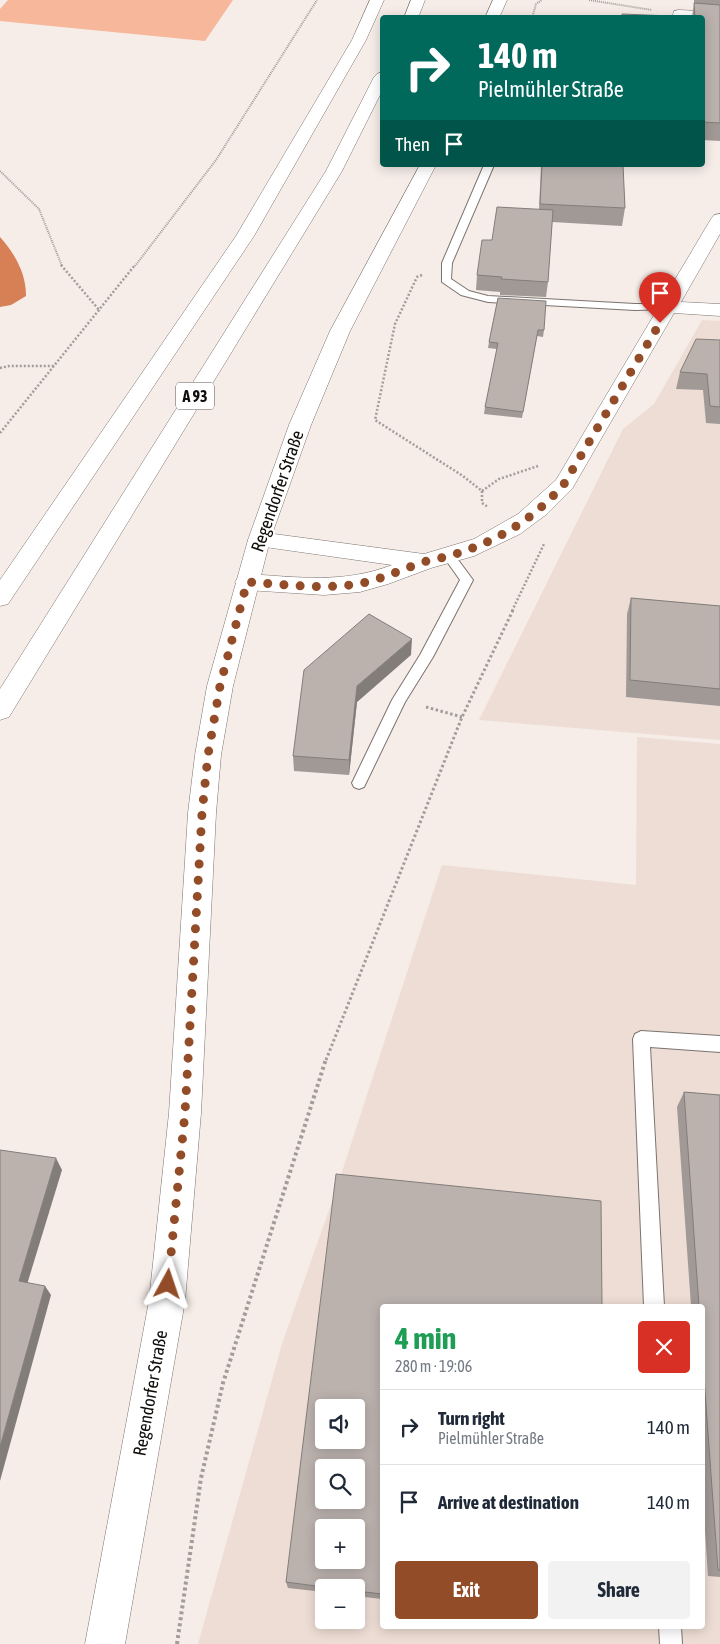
<!DOCTYPE html>
<html lang="en">
<head>
<meta charset="utf-8">
<style>
	body { margin:0; font-family:"Asap Condensed",sans-serif; background:#f2f2f3; color:#1f2937; height:100vh; display:flex; flex-direction:column; font-size:19px; white-space:nowrap }
	* { box-sizing:border-box; margin:0 }
	p { font-size:16px; color:#747a83 }
	.icon { flex:none; width:28px; height:28px; fill:none; stroke:currentColor; stroke-width:2; stroke-linecap:round; stroke-linejoin:round }
	.map { position:relative; flex:1; overflow:hidden }
	.details { position:absolute; left:380px; top:1304px; width:325px; height:325px; display:flex; flex-direction:column; background:#fff; border-radius:5px; box-shadow:0 2px 12px #0003 }
	.details>* { flex:none }
	.banner { position:absolute; left:380px; top:15px; width:325px; height:152px; border-radius:5px; box-shadow:0 2px 12px #0003; background:#00695c; color:#fff; overflow:hidden }
	.tools { position:absolute; left:315px; top:1399px; display:grid; gap:10px }
	.tools a { display:grid; place-items:center; width:50px; height:50px; border-radius:5px; background:#fff; box-shadow:0 2px 12px #0003; font-size:25px }
	.pin { position:absolute; display:grid; place-items:center; width:42px; height:42px; color:#fff; margin:-51px -21px; border-radius:50% 50% 50% 0; rotate:-45deg; box-shadow:0 0 5px #0007 }
	.pin .icon { rotate:45deg }
	.me { position:absolute; width:55px; margin:-28px; rotate:5deg; stroke-linejoin:round; filter:drop-shadow(0 0 4px #0008) }
	.turn { display:flex; align-items:center; gap:18px; height:105px; padding:0 15px; font-size:22px }
	.turn .icon { width:65px; height:65px; stroke-width:2.5 }
	.turn b { display:block; font-size:35px; line-height:42px }
	.then { display:flex; align-items:center; height:48px; padding:0 15px; background:#0003; gap:10px; font-size:19px }
	.round { display:grid; place-items:center; flex:none; width:52px; height:52px; border-radius:5px; background:#f2f2f3 }
	.overview { display:flex; align-items:center; justify-content:space-between; height:85px; padding:0 15px }
	h1 { font-size:30px; font-weight:700; line-height:38px; color:#1e9e55 }
	.cta { display:flex; gap:10px; margin-top:auto; padding:10px 15px }
	.cta a { flex:1; height:58px; border-radius:5px; background:#934c28; color:#fff; font-size:20px; font-weight:700; line-height:58px; text-align:center }
	.cta a+a { background:#f2f2f3; color:#1f2937 }
	ul { padding:0; list-style:none }
	li { display:flex; align-items:center; gap:15px; height:75px; padding:0 15px; border-top:1px solid #e0e1e3 }
	li div { flex:1 }
	li b { display:block; font-size:19px }
	li em { font-style:normal }
	.map>svg:first-child { display:block }
	.built { fill:#edddd5; fill-rule:evenodd }
	.green { fill:#f7b79a }
	.water { fill:#d77f55 }
	.lines { fill:none; stroke-linecap:round; stroke-linejoin:round }
	.service-casing { stroke:#7b736f; stroke-width:2 }
	.minor-casing { stroke:#7b736f; stroke-width:1 }
	.tertiary-casing { stroke:#7b736f; stroke-width:1 }
	.motorway-casing { stroke:#7b736f; stroke-width:1 }
	.path-far3 { stroke:#a39c98; stroke-width:2; stroke-dasharray:1 1; stroke-linecap:butt }
	.path-far2 { stroke:#a39c98; stroke-width:2.5; stroke-dasharray:2 2; stroke-linecap:butt }
	.path-far1 { stroke:#a39c98; stroke-width:3; stroke-dasharray:2.5 2.5; stroke-linecap:butt }
	.path { stroke:#a39c98; stroke-width:4; stroke-dasharray:3 3; stroke-linecap:butt }
	.service { fill:#fff; fill-rule:evenodd }
	.minor { fill:#fff; fill-rule:evenodd }
	.tertiary { fill:#fff; fill-rule:evenodd }
	.motorway { fill:#fff; fill-rule:evenodd }
	.wall { fill:#a19996 }
	.shaded-wall { fill:#837d7a }
	.building { fill:#bbb2ae; stroke:#837d7a; fill-rule:evenodd }
	.route { stroke:#934c28; stroke-width:9; stroke-dasharray:0 16.2 }
	.labels { text-anchor:middle; dominant-baseline:central; stroke-width:4; stroke-linejoin:round; paint-order:stroke }
	.shield { fill:#fff; stroke:#585654; stroke-width:1 }
	.shield-label { font-size:16px; font-weight:bold; fill:#100d0b }
	.street-label { font-size:18px; fill:#100d0b; stroke:#fff }
</style>
</head>
<body>
<div class="map">
<svg width="720" height="1644" viewBox="0 0 720 1644">
	<rect width="100%" height="100%" fill="#f6ede8"/>
	<g class="built">
		<path d="M 702,320 L 720,321 L 720,740 L 479,720 L 623,429 L 654,404 Z"/>
		<path d="M 637,737 L 720,744 L 720,1644 L 198,1644 L 282,1344 L 337,1187 L 442,865 L 636,885 ZM 382,1306 L 702,1306 L 702,1626 L 382,1626 ZM 324,1408 L 356,1408 L 356,1440 L 324,1440 ZM 324,1468 L 356,1468 L 356,1500 L 324,1500 ZM 324,1528 L 356,1528 L 356,1560 L 324,1560 ZM 324,1588 L 356,1588 L 356,1620 L 324,1620 Z"/>
	</g>
	<path class="green" d="M 8,0 L 233,0 L 205,41 L 0,21 L 0,9 Z"/>
	<path class="water" d="M 0,237 C 15,254 26,273 26,296 L 11,305 L 0,307 Z"/>
	<g class="lines">
		<g class="service-casing">
			<g id="service">
				<path d="M 484,165 L 494,165 L 452,263 L 451,279 L 469,291 L 488,296 L 635,304 L 670,304 L 675,307 L 674,309 L 635,310 L 488,302 L 461,295 L 442,282 L 442,263 Z"/>
				<path d="M 449,552 L 453,553 L 473,580 L 433,657 L 405,702 L 364,787 L 359,789 L 354,787 L 352,783 L 392,700 L 420,655 L 460,580 L 443,556 Z"/>
				<path d="M 641,1031 L 720,1036 L 720,1052 L 650,1047 L 664,1306 L 644,1306 L 633,1039 L 635,1034 Z"/>
				<path d="M 659,1626 L 681,1626 L 682,1644 L 660,1644 Z"/>
			</g>
		</g>
		<g class="minor-casing">
			<g id="minor">
				<path d="M 679,10 L 720,12 L 720,20 L 702,19 L 702,18 L 672,18 L 674,11 Z"/>
				<path d="M 720,214 L 720,234 L 681,302 L 720,304 L 720,316 L 674,313 L 572,489 L 547,514 L 520,534 L 474,556 L 431,568 L 388,584 L 360,592 L 324,595 L 247,590 L 239,588 L 235,582 L 239,576 L 247,574 C 298,577 343,584 392,565 L 251,545 L 248,540 L 251,535 L 259,532 L 424,554 L 474,539 L 518,514 L 556,480 L 711,219 L 714,215 Z"/>
			</g>
		</g>
		<g class="tertiary-casing">
			<g id="tertiary">
				<path d="M 493,0 L 507,0 L 499,18 L 485,18 Z"/>
				<path d="M 420,165 L 436,165 L 350,331 L 311,425 L 270,540 L 233,686 L 221,755 L 216,813 L 201,1113 L 185,1301 L 125,1644 L 85,1644 L 149,1301 L 169,1113 L 188,813 L 195,755 L 207,686 L 248,540 L 289,425 L 330,331 Z"/>
			</g>
		</g>
		<g class="motorway-casing">
			<g id="motorway">
				<path d="M 370,0 L 384,0 L 366,40 L 254,236 L 8,604 L 0,606 L 0,580 L 236,236 L 352,40 Z"/>
				<path d="M 411,0 L 425,0 L 418,18 L 404,18 Z"/>
				<path d="M 382,72 L 382,91 L 342,171 L 9,717 L 0,720 L 0,689 L 326,171 L 374,77 L 377,74 Z"/>
			</g>
		</g>
		<g class="path-far3">
			<path d="M 589,0 L 652,10"/>
			<path d="M 532,18 L 536,4 L 542,0"/>
			<path d="M 0,171 L 39,209 L 62,266"/>
			<path d="M 135,266 L 216,160 L 317,0"/>
		</g>
		<g class="path-far2">
			<path d="M 61,265 L 100,311"/>
			<path d="M 422,275 L 417,277 L 395,324 L 375,420 L 463,476 L 482,491"/>
			<path d="M 0,368 L 9,366 L 54,366"/>
			<path d="M 0,433 L 135,265"/>
			<path d="M 482,491 L 499,479 L 538,466"/>
			<path d="M 482,491 L 482,503 L 488,507"/>
			<path d="M 512,611 L 544,544"/>
		</g>
		<g class="path-far1">
			<path d="M 426,707 L 462,717"/>
			<path d="M 326,1060 L 462,717 L 513,610"/>
		</g>
		<path class="path" d="M 177,1644 L 201,1478 L 223,1383 L 326,1059"/>
		<use href="#service" class="service"/>
		<use href="#minor" class="minor"/>
		<use href="#tertiary" class="tertiary"/>
		<use href="#motorway" class="motorway"/>
	</g>
	<g class="wall">
		<path d="M 694,0 L 720,0 L 720,141 L 702,140 L 702,18 L 622,18 L 622,14 L 692,17 L 694,4 Z"/>
		<path d="M 541,165 L 623,165 L 625,208 L 622,226 L 552,222 L 548,282 L 546,297 L 500,295 L 500,292 L 476,290 L 477,275 L 492,240 L 539,209 Z"/>
		<path d="M 498,298 L 544,330 L 543,337 L 537,336 L 522,418 L 484,414 L 485,407 L 497,349 L 488,348 L 489,342 Z"/>
		<path d="M 720,340 L 720,424 L 706,423 L 703,390 L 676,389 L 680,372 Z"/>
		<path d="M 631,598 L 720,606 L 720,706 L 626,697 L 627,614 Z"/>
		<path d="M 411,655 L 357,702 L 349,775 L 294,771 L 293,756 Z"/>
		<path d="M 684,1092 L 720,1095 L 720,1577 L 708,1576 L 702,1486 L 702,1306 L 691,1306 L 677,1107 Z"/>
		<path d="M 382,1306 L 382,1599 L 356,1596 L 356,1588 L 324,1588 L 324,1592 L 288,1588 L 286,1582 Z"/>
	</g>
	<g class="shaded-wall">
		<path d="M 412,639 L 411,655 L 357,702 L 349,775 L 349,760 L 357,686 Z"/>
		<path d="M 56,1158 L 62,1170 L 25,1291 L 19,1281 Z"/>
		<path d="M 45,1286 L 51,1295 L 0,1481 L 0,1447 Z"/>
	</g>
	<g class="building">
		<path d="M 694,3 L 720,5 L 720,123 L 702,122 L 702,18 L 622,18 L 622,14 L 695,17 Z"/>
		<path d="M 542,165 L 623,165 L 625,208 L 540,204 Z"/>
		<path d="M 497,207 L 553,210 L 548,282 L 501,279 L 502,277 L 477,275 L 482,240 L 492,240 Z"/>
		<path d="M 498,298 L 546,301 L 544,330 L 538,330 L 523,412 L 485,407 L 498,343 L 489,342 Z"/>
		<path d="M 696,339 L 720,340 L 720,407 L 710,406 L 707,374 L 680,372 Z"/>
		<path d="M 631,598 L 720,606 L 720,689 L 630,680 Z"/>
		<path d="M 369,614 L 412,639 L 357,686 L 349,760 L 293,756 L 304,670 Z"/>
		<path d="M 684,1092 L 720,1095 L 720,1570 L 718,1570 L 702,1351 L 702,1306 L 699,1306 Z"/>
		<path d="M 0,1150 L 56,1158 L 19,1281 L 45,1286 L 0,1447 Z"/>
		<path d="M 336,1174 L 601,1201 L 602,1306 L 382,1306 L 382,1594 L 356,1591 L 356,1588 L 331,1588 L 286,1582 ZM 324,1408 L 356,1408 L 356,1440 L 324,1440 ZM 324,1468 L 356,1468 L 356,1500 L 324,1500 ZM 324,1528 L 356,1528 L 356,1560 L 324,1560 Z"/>
	</g>
	<g class="lines">
		<path class="route" d="M 168,1284 L 185,1113 L 202,813 L 208,755 L 220,686 L 247,582 C 281,584 316,589 350,585 C 378,582 401,569 427,561 C 434,559 442,558 449,556 C 496,542 532,521 564,484 L 660,323"/>
	</g>
	<g class="labels">
		<rect class="shield" x="176" y="382.5" width="38" height="27" rx="4"/>
		<g class="shield-label">
			<text x="195" y="396">A 93</text>
		</g>
		<g class="street-label">
			<text transform="translate(277 491) rotate(-71)">Regendorfer Straße</text>
			<text transform="translate(150 1393) rotate(-80)">Regendorfer Straße</text>
		</g>
	</g>
</svg>
<div class="tools">
<a><svg class="icon" aria-label="sound" viewBox="0 0 24 24"><path d="M4 9h4l5-4v14l-5-4H4zM17 9q2 3 0 6"/></svg></a>
<a><svg class="icon" aria-label="search" viewBox="0 0 24 24"><circle cx="10" cy="10" r="6"/><path d="M15 15l6 6"/></svg></a>
<a>+</a>
<a>−</a>
</div>
<div class="pin" style="left:660px;top:323px;background:#d93025"><svg class="icon" aria-label="arrive" viewBox="0 0 24 24"><path d="M6 21V4h12l-3 4 3 4H6"/></svg></div>
<svg class="me" style="left:168px;top:1284px" viewBox="-20 -20 40 40"><path d="M0-17L14 15 0 8-14 15z" fill="#934c28" stroke="#fff" stroke-width="4"/></svg>
<div class="banner">
<div class="turn"><svg class="icon" aria-label="right" viewBox="0 0 24 24"><path d="M7 20v-9h11M14 6l5 5-5 5"/></svg><div><b>140 m</b>Pielmühler Straße</div></div>
<div class="then">Then<svg class="icon" aria-label="arrive" viewBox="0 0 24 24"><path d="M6 21V4h12l-3 4 3 4H6"/></svg></div>
</div>
<section class="details">
<div class="overview"><div><h1>4 min</h1><p>280 m · 19:06</p></div><a class="round" style="background:#d93025;color:#fff"><svg class="icon" aria-label="close" viewBox="0 0 24 24"><path d="M6 6l12 12M18 6L6 18"/></svg></a></div>
<ul>
<li><svg class="icon" aria-label="right" viewBox="0 0 24 24"><path d="M7 20v-9h11M14 6l5 5-5 5"/></svg><div><b>Turn right</b><p>Pielmühler Straße</p></div><em>140 m</em></li>
<li><svg class="icon" aria-label="arrive" viewBox="0 0 24 24"><path d="M6 21V4h12l-3 4 3 4H6"/></svg><div><b>Arrive at destination</b></div><em>140 m</em></li>
</ul>
<div class="cta"><a>Exit</a><a>Share</a></div>
</section>
</div>
</body>
</html>
